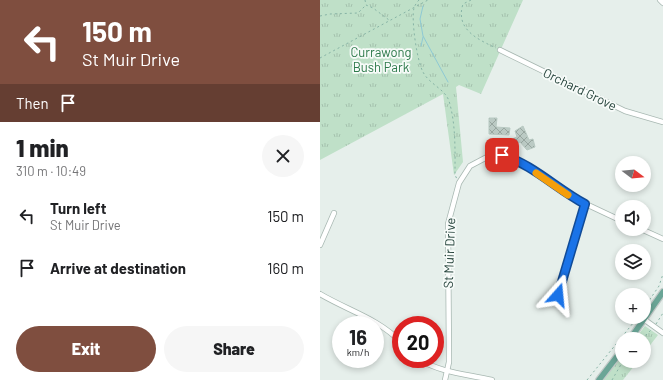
<!DOCTYPE html>
<html lang="en">
<head>
<meta charset="utf-8">
<style>
	body { margin:0; font-family:Barlow,sans-serif; background:#f6f6f6; color:#202124; height:100vh; display:flex; flex-direction:column; font-size:15px; white-space:nowrap }
	* { box-sizing:border-box; margin:0 }
	p { font-size:13px; color:#757577 }
	.icon { flex:none; width:22px; height:22px; fill:none; stroke:currentColor; stroke-width:2; stroke-linecap:round; stroke-linejoin:round }
	.map { position:relative; flex:1; overflow:hidden }
	.drawer { display:flex; flex-direction:column; background:#fff; width:320px }
	.drawer>* { flex:none }
	.banner { background:#7f4e3f; color:#fff; overflow:hidden }
	.needle { width:26px; rotate:106deg }
	.buttons { position:absolute; left:295px; top:156px; display:grid; gap:8px }
	.buttons a { display:grid; place-items:center; width:36px; height:36px; border-radius:50%; background:#fff; box-shadow:0 2px 6px #0003; font-size:20px }
	.speed { position:absolute; left:12px; top:316px; display:flex; gap:8px; font-size:20px; font-weight:700; text-align:center }
	.speed>* { display:grid; place-content:center; width:52px; height:52px; border-radius:50%; background:#fff; box-shadow:0 2px 6px #0003; line-height:1 }
	.speed small { font-size:10px; font-weight:400 }
	.speed .limit { border:6px solid #d22; background:#fff; color:#111 }
	.pin { position:absolute; display:grid; place-items:center; width:34px; height:34px; color:#fff; margin:-17px; border-radius:8px; box-shadow:0 2px 6px #0006 }
	.me { position:absolute; width:44px; margin:-22px; rotate:18deg; stroke-linejoin:round; filter:drop-shadow(0 0 3px #0008) }
	.turn { display:flex; align-items:center; gap:14px; height:84px; padding:0 16px; font-size:18px }
	.turn .icon { width:52px; height:52px; stroke-width:2.5 }
	.turn b { display:block; font-size:28px; line-height:34px }
	.then { display:flex; align-items:center; height:38px; padding:0 16px; background:#0003; gap:8px; font-size:15px }
	.round { display:grid; place-items:center; flex:none; width:42px; height:42px; border-radius:21px; background:#f6f6f6 }
	.summary { display:flex; align-items:center; justify-content:space-between; height:68px; padding:0 16px }
	h1 { font-size:24px; font-weight:800; line-height:30px }
	.button { display:flex; gap:8px; margin-top:auto; padding:8px 16px }
	.button a { flex:1; height:46px; border-radius:24px; background:#7f4e3f; color:#fff; font-size:16px; font-weight:800; line-height:46px; text-align:center }
	.button a+a { background:#f6f6f6; color:#202124 }
	ul { padding:0; list-style:none }
	li { display:flex; align-items:center; gap:12px; height:52px; padding:0 16px }
	li div { flex:1 }
	li b { display:block; font-size:15px }
	li em { font-style:normal }
	main { display:flex; flex:1; min-height:0 }
	.map>svg:first-child { display:block }
	.park { fill:url(#park-tufts) }
	.lines { fill:none; stroke-linecap:round; stroke-linejoin:round }
	.stream { stroke:#8ec9d4; stroke-width:1 }
	.building { fill:url(#building-cross-hatch); stroke:#b8c9c2 }
	.minor-casing { stroke:#a8b8b2; stroke-width:6 }
	.major-casing { stroke:#c2cac8; stroke-width:8 }
	.path { stroke:#86b3a5; stroke-width:1; stroke-dasharray:2 3; stroke-linecap:butt }
	.minor { stroke:#fff; stroke-width:4.5 }
	.major { stroke:#6aa596; stroke-width:5.5 }
	.route-casing { stroke:#114b97; stroke-width:10 }
	.route { stroke:#1a73e8; stroke-width:7 }
	.slow { stroke:#f59e0b; stroke-width:7 }
	.labels { text-anchor:middle; dominant-baseline:central; stroke-width:3.5; stroke-linejoin:round; paint-order:stroke }
	.park-label { font-size:13px; fill:#2d7a4b; stroke:#f7fbf9 }
	.street-label { font-size:13px; fill:#24423a; stroke:#f7fbf9 }
</style>
</head>
<body>
<main>
<section class="drawer">
<div class="banner">
<div class="turn"><svg class="icon" aria-label="left" viewBox="0 0 24 24"><path d="M17 20v-9H6M10 6l-5 5 5 5"/></svg><div><b>150 m</b>St Muir Drive</div></div>
<div class="then">Then<svg class="icon" aria-label="arrive" viewBox="0 0 24 24"><path d="M6 21V4h12l-3 4 3 4H6"/></svg></div>
</div>
<div class="summary"><div><h1>1 min</h1><p>310 m · 10:49</p></div><a class="round"><svg class="icon" aria-label="close" viewBox="0 0 24 24"><path d="M6 6l12 12M18 6L6 18"/></svg></a></div>
<ul>
<li><svg class="icon" aria-label="left" viewBox="0 0 24 24"><path d="M17 20v-9H6M10 6l-5 5 5 5"/></svg><div><b>Turn left</b><p>St Muir Drive</p></div><em>150 m</em></li>
<li><svg class="icon" aria-label="arrive" viewBox="0 0 24 24"><path d="M6 21V4h12l-3 4 3 4H6"/></svg><div><b>Arrive at destination</b></div><em>160 m</em></li>
</ul>
<div class="button"><a>Exit</a><a>Share</a></div>
</section>
<div class="map">
<svg width="343" height="380" viewBox="0 0 343 380">
	<defs>
		<pattern id="park-tufts" width="24" height="20" patternUnits="userSpaceOnUse"><rect width="24" height="20" fill="#bfe0c8"/><path d="M3 7l-1-3M5 7V3M7 7l1-3M15 17l-1-3M17 17v-4M19 17l1-3" fill="none" stroke="#a4c1ad"/></pattern>
		<pattern id="building-cross-hatch" width="8" height="8" patternUnits="userSpaceOnUse"><rect width="8" height="8" fill="#bbcac4"/><path d="M0 0l8 8M0 8l8-8" fill="none" stroke="#98a6a0"/></pattern>
	</defs>
	<rect width="100%" height="100%" fill="#e6efeb"/>
	<g class="park">
		<path d="M 0,0 L 203,0 L 161,94 L 139,85 L 136,87 L 143,162 L 134,175 L 123,94 L 0,160 Z"/>
		<path d="M 325,326 L 338,335 L 324,353 L 324,339 L 315,339 Z"/>
		<path d="M 302,355 L 302,361 L 318,361 L 303,380 L 282,380 Z"/>
	</g>
	<g class="lines">
		<g class="stream">
			<path d="M 103,6 L 100,19 L 103,36 L 128,82"/>
			<path d="M 101,46 L 103,37"/>
		</g>
	</g>
	<g class="building">
		<path d="M 169,118 L 177,118 L 176,127 L 190,128 L 189,135 L 169,134 Z"/>
		<path d="M 203,126 L 209,140 L 213,139 L 215,147 L 207,150 L 200,142 L 194,144 L 192,139 L 197,137 L 195,131 Z"/>
	</g>
	<g class="lines">
		<g class="minor-casing">
			<g id="minor">
				<path d="M 340,0 L 343,3"/>
				<path d="M 180,50 L 305,111 L 343,122"/>
				<path d="M 321,229 L 343,239"/>
				<path d="M 0,245 L 14,213"/>
				<path d="M 0,294 C 29,311 57,318 81,342"/>
				<path d="M 238,295 L 265,204"/>
				<path d="M 325,320 L 343,333"/>
				<path d="M 98,359 C 122,373 146,374 172,380"/>
				<path d="M 125,380 L 129,362 L 128,224 L 139,183 L 150,166 L 169,156 L 182,155 L 196,159 L 251,197 L 302,221"/>
			</g>
		</g>
		<g class="major-casing">
			<g id="major">
				<path d="M 310,339 L 343,292"/>
				<path d="M 279,380 L 302,350"/>
			</g>
		</g>
		<g class="path">
			<path d="M 45,0 L 46,5 L 53,8 L 69,20"/>
			<path d="M 99,0 C 97,2 95,5 94,8 C 91,20 97,61 103,72 C 109,84 125,89 129,101 C 136,124 135,151 135,175 L 137,179"/>
			<path d="M 151,0 L 143,4 C 135,29 157,39 176,48"/>
			<path d="M 0,16 L 10,14 L 38,13 L 46,5"/>
			<path d="M 0,58 L 108,0"/>
			<path d="M 324,308 L 339,286 L 343,274"/>
			<path d="M 336,324 L 343,313"/>
			<path d="M 322,339 L 332,329"/>
			<path d="M 267,380 L 318,317"/>
			<path d="M 292,380 L 303,361"/>
		</g>
		<use href="#minor" class="minor"/>
		<use href="#major" class="major"/>
	</g>
	<g class="lines">
		<g class="route-casing">
			<path id="route" d="M 182,155 C 212,164 237,189 265,204 L 238,295"/>
		</g>
		<use href="#route" class="route"/>
		<path class="slow" d="M 216,173 L 248,195"/>
	</g>
	<g class="labels">
		<g class="park-label">
			<text x="61" y="52">Currawong<tspan x="61" dy="15">Bush Park</tspan></text>
		</g>
		<g class="street-label">
			<text transform="translate(260 89) rotate(26)">Orchard Grove</text>
			<text transform="translate(129 253) rotate(-88)">St Muir Drive</text>
		</g>
	</g>
</svg>
<div class="buttons">
<a><svg class="needle" viewBox="-14 -14 28 28"><path d="M0-13l5 13h-10z" fill="#e53935"/><path d="M0 13l5-13h-10z" fill="#757577"/></svg></a>
<a><svg class="icon" aria-label="sound" viewBox="0 0 24 24"><path d="M4 9h4l5-4v14l-5-4H4zM17 9q2 3 0 6"/></svg></a>
<a><svg class="icon" aria-label="layers" viewBox="0 0 24 24"><path d="M12 4l9 5-9 5-9-5zM3 14l9 5 9-5"/></svg></a>
<a>+</a>
<a>−</a>
</div>
<div class="speed"><div>16<small>km/h</small></div><div class="limit">20</div></div>
<div class="pin" style="left:182px;top:155px;background:#d93025"><svg class="icon" aria-label="arrive" viewBox="0 0 24 24"><path d="M6 21V4h12l-3 4 3 4H6"/></svg></div>
<svg class="me" style="left:238px;top:295px" viewBox="-20 -20 40 40"><path d="M0-17L14 15 0 8-14 15z" fill="#1a73e8" stroke="#fff" stroke-width="4"/></svg>
</div>
</main>
</body>
</html>
